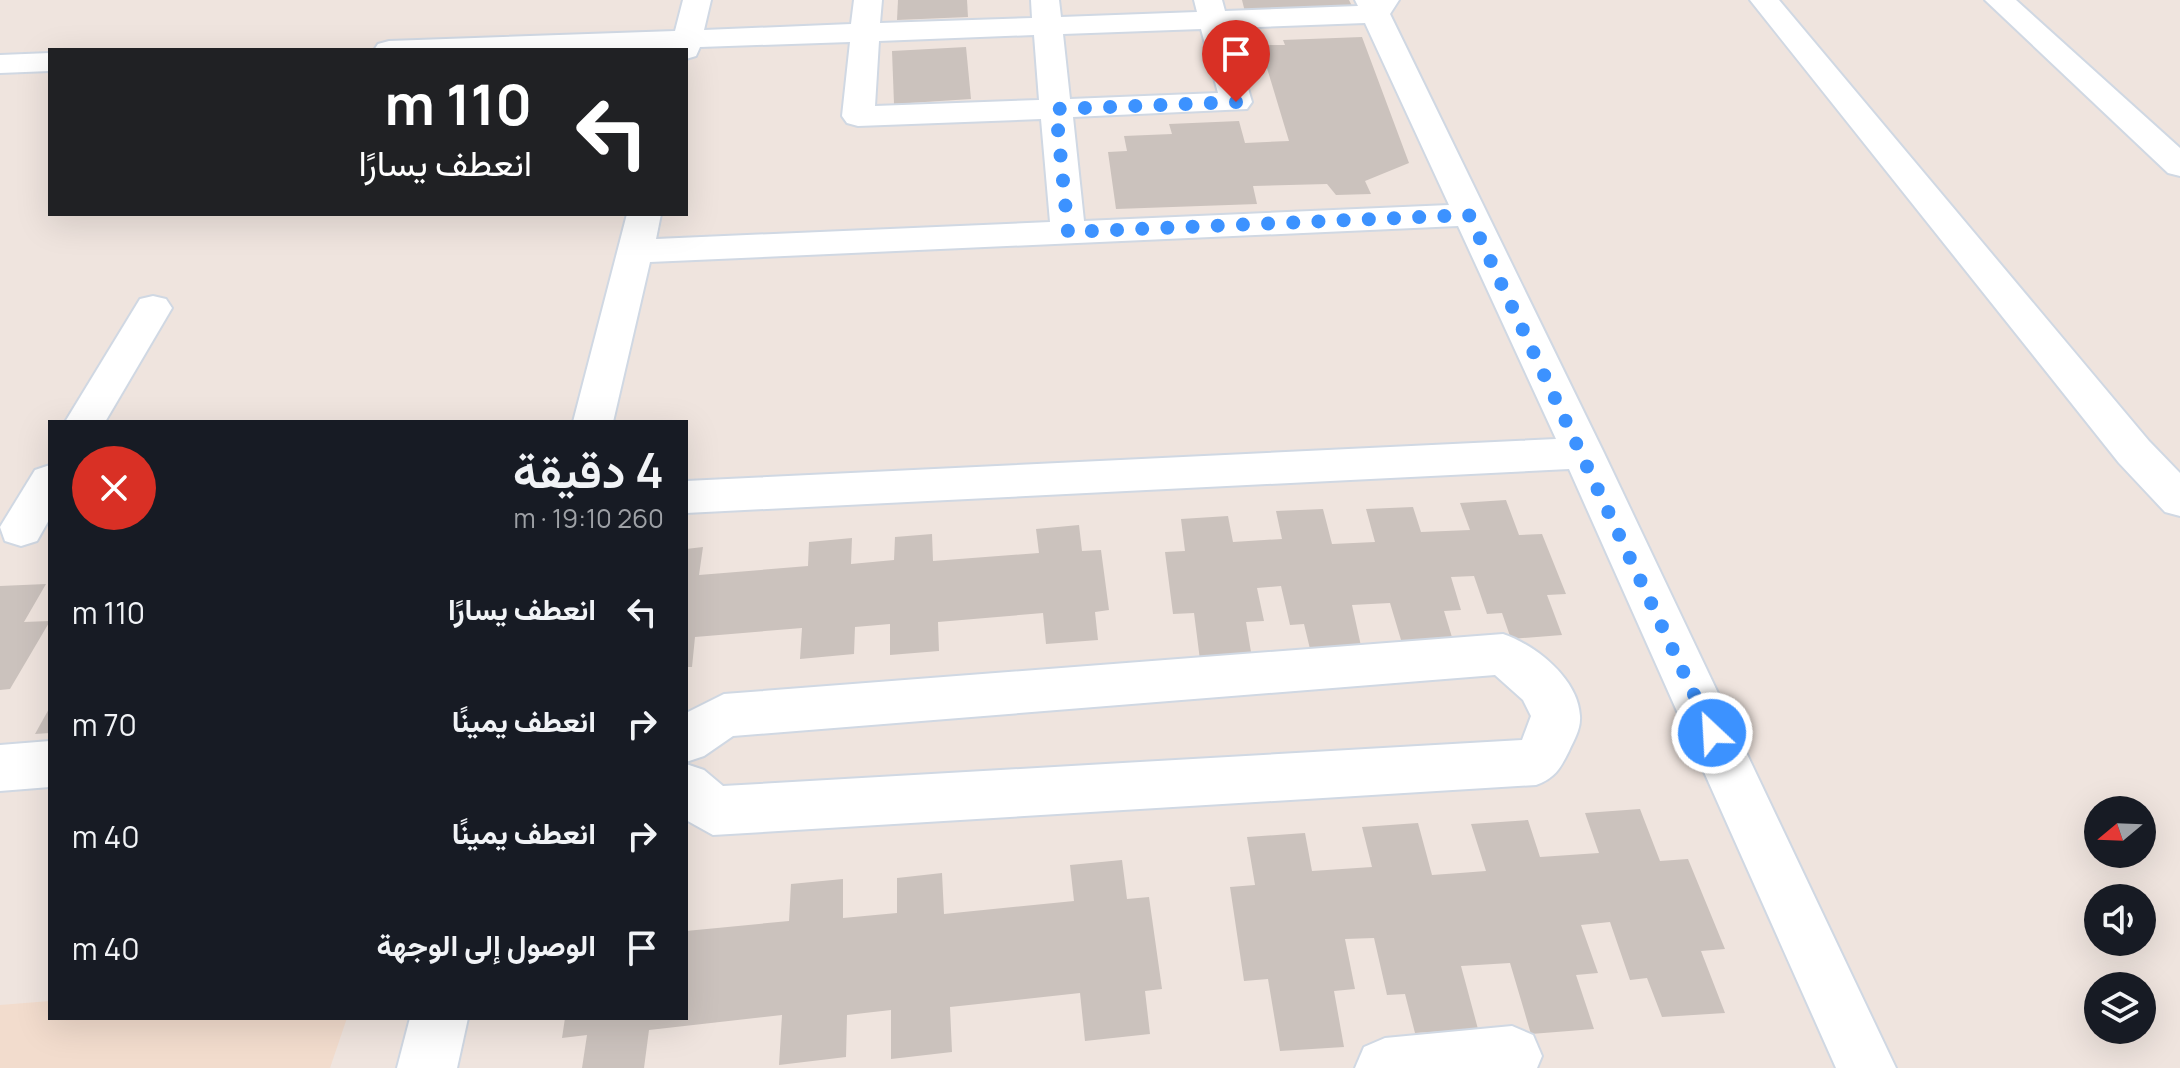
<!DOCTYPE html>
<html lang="ar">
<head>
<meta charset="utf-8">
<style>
	body { margin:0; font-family:Manrope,Vazirmatn,sans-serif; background:#20242c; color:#f1f3f6; direction:rtl; height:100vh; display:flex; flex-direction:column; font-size:30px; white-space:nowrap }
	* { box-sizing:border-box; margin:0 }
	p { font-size:26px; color:#9ea1a6 }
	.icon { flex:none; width:44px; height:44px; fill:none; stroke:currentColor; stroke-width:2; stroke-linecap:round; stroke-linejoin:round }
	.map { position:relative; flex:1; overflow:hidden; direction:ltr }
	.details { position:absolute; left:48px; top:420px; width:640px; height:600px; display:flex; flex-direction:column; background:#171b24; border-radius:0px; box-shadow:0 8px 32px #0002; direction:rtl }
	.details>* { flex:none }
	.guide { position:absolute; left:48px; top:48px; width:640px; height:168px; border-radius:0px; box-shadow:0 8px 32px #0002; direction:rtl; background:#202124; color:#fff; overflow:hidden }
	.needle { width:52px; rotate:251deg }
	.fabs { position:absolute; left:2084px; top:796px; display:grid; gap:16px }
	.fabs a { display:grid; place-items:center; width:72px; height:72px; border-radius:50%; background:#171b24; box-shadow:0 8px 32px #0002; font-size:40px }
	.pin { position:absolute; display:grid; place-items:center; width:68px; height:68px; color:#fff; margin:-82px -34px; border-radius:50% 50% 50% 0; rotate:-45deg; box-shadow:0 0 8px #0007 }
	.pin .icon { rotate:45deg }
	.me { position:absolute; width:88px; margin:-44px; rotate:335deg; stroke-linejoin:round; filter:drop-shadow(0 0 6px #0008) }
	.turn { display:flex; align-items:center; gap:28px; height:168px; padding:0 24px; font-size:36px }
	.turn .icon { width:104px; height:104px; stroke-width:2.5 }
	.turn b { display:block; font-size:56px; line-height:68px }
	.round { display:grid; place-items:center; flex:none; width:84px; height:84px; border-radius:42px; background:#20242c }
	.overview { display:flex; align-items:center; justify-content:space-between; height:136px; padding:0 24px }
	h1 { font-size:48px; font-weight:600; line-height:60px }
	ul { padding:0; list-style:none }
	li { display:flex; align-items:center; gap:24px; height:112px; padding:0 24px }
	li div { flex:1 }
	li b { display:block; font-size:30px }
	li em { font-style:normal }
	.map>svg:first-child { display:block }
	.education { fill:#f2dccd }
	.building { fill:#cbc2bd }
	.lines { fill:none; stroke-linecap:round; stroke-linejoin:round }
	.minor-casing { stroke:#d0d8e3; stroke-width:4 }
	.minor { fill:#fff; fill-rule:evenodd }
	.route { stroke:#3c92ff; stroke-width:14; stroke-dasharray:0 25.2 }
</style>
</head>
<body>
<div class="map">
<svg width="2180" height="1068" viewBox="0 0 2180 1068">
	<rect width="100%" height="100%" fill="#efe4de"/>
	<path class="education" d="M 50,1001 L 50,1018 L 347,1018 L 330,1068 L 0,1068 L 0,1005 Z"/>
	<g class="building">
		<path d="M 898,0 L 967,0 L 968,17 L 897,20 Z"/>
		<path d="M 1242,0 L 1349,0 L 1354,10 L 1245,12 Z"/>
		<path d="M 1362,37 L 1409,163 L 1365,181 L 1371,194 L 1336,195 L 1327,184 L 1253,186 L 1257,204 L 1116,209 L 1108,152 L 1127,151 L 1124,136 L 1172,134 L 1169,124 L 1239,121 L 1245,143 L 1289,141 L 1260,45 L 1285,45 L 1283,40 Z"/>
		<path d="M 966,47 L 971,99 L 894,104 L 892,51 Z"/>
		<path d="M 1506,500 L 1519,535 L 1542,534 L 1566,594 L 1547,595 L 1562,635 L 1511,639 L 1502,613 L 1487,614 L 1474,576 L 1451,577 L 1461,610 L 1444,611 L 1455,647 L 1404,650 L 1390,603 L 1352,605 L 1361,646 L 1310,649 L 1304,624 L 1290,625 L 1281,586 L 1257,588 L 1264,621 L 1246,622 L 1252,658 L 1200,660 L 1194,613 L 1173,614 L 1165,552 L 1185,551 L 1181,519 L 1228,516 L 1233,542 L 1282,539 L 1276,511 L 1323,509 L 1332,544 L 1375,542 L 1366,509 L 1413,507 L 1421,532 L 1470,530 L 1460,503 Z"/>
		<path d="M 1079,525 L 1082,551 L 1101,550 L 1109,610 L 1095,612 L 1098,640 L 1046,644 L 1043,613 L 938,622 L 939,651 L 890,655 L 890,624 L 855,627 L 854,654 L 800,659 L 802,628 L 695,637 L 692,667 L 686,667 L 686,549 L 703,547 L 699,575 L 808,566 L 809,542 L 852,538 L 851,564 L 894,560 L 895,537 L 932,534 L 933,561 L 1039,553 L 1036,529 Z"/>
		<path d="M 46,584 L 24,622 L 50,621 L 10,689 L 0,690 L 0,586 Z"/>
		<path d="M 50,707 L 50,733 L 35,734 Z"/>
		<path d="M 1640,809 L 1660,861 L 1688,859 L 1725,949 L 1701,951 L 1725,1013 L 1662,1017 L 1647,978 L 1630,980 L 1610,922 L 1581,925 L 1598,973 L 1576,975 L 1594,1029 L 1531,1034 L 1510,963 L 1461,966 L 1478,1029 L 1415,1033 L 1405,994 L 1387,995 L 1374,938 L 1345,939 L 1355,989 L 1334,991 L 1344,1047 L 1280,1051 L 1268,979 L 1244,981 L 1230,887 L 1255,885 L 1247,837 L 1305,833 L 1312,871 L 1372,867 L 1362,827 L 1418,823 L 1432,875 L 1460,873 L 1486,871 L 1471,824 L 1528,820 L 1540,857 L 1599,853 L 1585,813 Z"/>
		<path d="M 1122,860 L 1127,899 L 1149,897 L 1162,989 L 1145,991 L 1150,1034 L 1085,1041 L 1080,993 L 950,1007 L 952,1052 L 891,1059 L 891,1010 L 847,1015 L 846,1057 L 779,1065 L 782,1015 L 649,1030 L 644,1068 L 582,1068 L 587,1035 L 562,1038 L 565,1018 L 686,1018 L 686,931 L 789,921 L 791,884 L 843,879 L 843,918 L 897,913 L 897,878 L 942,873 L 944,914 L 1074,901 L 1070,865 Z"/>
	</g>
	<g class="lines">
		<g class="minor-casing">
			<g id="minor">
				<path d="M 683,0 L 711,0 L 704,30 L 851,24 L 854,0 L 882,0 L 880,23 L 1032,18 L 1031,0 L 1059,0 L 1061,17 L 1197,12 L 1194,0 L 1222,0 L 1225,11 L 1358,6 L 1355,0 L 1399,0 L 1390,14 L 1604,453 L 1896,1068 L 1836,1068 L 1569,469 L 686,513 L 686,481 L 1556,439 L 1458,226 L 650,262 L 613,422 L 573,422 L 627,214 L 661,214 L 656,239 L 1050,222 L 1041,119 L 858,126 L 847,123 L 842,116 L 850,42 L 700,47 L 696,56 L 686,59 L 686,50 L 670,49 L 374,50 L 378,44 L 389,41 L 675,31 ZM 1365,23 L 1449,205 L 1084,221 L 1073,117 L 1247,109 L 1252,102 L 1230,28 ZM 1201,29 L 1218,93 L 1070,99 L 1063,34 ZM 1034,35 L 1039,100 L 875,106 L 879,41 Z"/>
				<path d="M 1750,0 L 1779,0 L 2149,441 L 2180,473 L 2180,516 L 2165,512 L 2119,463 Z"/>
				<path d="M 1985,0 L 2016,0 L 2180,148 L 2180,176 L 2168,173 Z"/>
				<path d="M 50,53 L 50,71 L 0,73 L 0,55 Z"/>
				<path d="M 153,296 L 166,299 L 172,308 L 105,422 L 65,422 L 140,299 Z"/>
				<path d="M 50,465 L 50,518 L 37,541 L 21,546 L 5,541 L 0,527 L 35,470 Z"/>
				<path d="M 1503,634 C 1535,645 1578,678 1580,716 C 1581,729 1574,740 1569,751 C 1560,769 1555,778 1536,785 L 713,835 L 686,820 L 686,764 L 704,770 L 723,786 L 1522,740 L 1531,716 L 1523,700 L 1495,675 L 733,736 L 704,756 L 686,762 L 686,713 L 724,694 Z"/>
				<path d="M 50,741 L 50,787 L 0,791 L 0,745 Z"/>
				<path d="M 410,1018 L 468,1018 L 457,1068 L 397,1068 Z"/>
				<path d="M 1512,1026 L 1533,1035 L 1542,1056 L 1537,1068 L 1355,1068 L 1364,1047 L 1385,1038 Z"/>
			</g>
		</g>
		<use href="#minor" class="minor"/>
	</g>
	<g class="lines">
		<path class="route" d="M 1236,102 L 1056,109 L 1068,232 L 1469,215 L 1712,733"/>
	</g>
</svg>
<div class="fabs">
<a><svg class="needle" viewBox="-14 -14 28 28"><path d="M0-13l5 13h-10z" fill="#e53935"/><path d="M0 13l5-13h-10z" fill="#9ea1a6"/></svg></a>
<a><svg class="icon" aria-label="sound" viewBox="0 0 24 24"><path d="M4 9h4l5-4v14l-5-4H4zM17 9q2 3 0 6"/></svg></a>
<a><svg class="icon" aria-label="layers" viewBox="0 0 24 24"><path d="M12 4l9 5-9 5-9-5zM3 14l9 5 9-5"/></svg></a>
</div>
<div class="pin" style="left:1236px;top:102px;background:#d93025"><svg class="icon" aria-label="arrive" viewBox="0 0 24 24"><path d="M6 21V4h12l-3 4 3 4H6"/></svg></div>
<svg class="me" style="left:1712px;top:733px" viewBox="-20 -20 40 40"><circle r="17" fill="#3c92ff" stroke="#fff" stroke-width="3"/><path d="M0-11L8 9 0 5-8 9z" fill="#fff"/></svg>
<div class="guide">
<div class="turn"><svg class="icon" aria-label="left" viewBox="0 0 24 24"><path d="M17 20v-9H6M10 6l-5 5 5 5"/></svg><div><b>110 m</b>انعطف يسارًا</div></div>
</div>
<section class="details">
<div class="overview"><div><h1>4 دقيقة</h1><p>260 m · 19:10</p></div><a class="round" style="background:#d93025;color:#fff"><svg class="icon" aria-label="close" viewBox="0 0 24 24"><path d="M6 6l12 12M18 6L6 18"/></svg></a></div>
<ul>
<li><svg class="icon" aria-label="left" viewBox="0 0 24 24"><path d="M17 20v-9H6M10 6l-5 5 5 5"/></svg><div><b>انعطف يسارًا</b></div><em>110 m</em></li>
<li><svg class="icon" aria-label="right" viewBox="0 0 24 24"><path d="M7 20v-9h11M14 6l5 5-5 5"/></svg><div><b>انعطف يمينًا</b></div><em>70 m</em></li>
<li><svg class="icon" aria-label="right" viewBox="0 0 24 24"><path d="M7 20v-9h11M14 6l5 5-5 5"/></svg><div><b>انعطف يمينًا</b></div><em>40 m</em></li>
<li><svg class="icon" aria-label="arrive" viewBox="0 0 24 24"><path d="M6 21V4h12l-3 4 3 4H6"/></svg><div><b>الوصول إلى الوجهة</b></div><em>40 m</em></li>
</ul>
</section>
</div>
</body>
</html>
